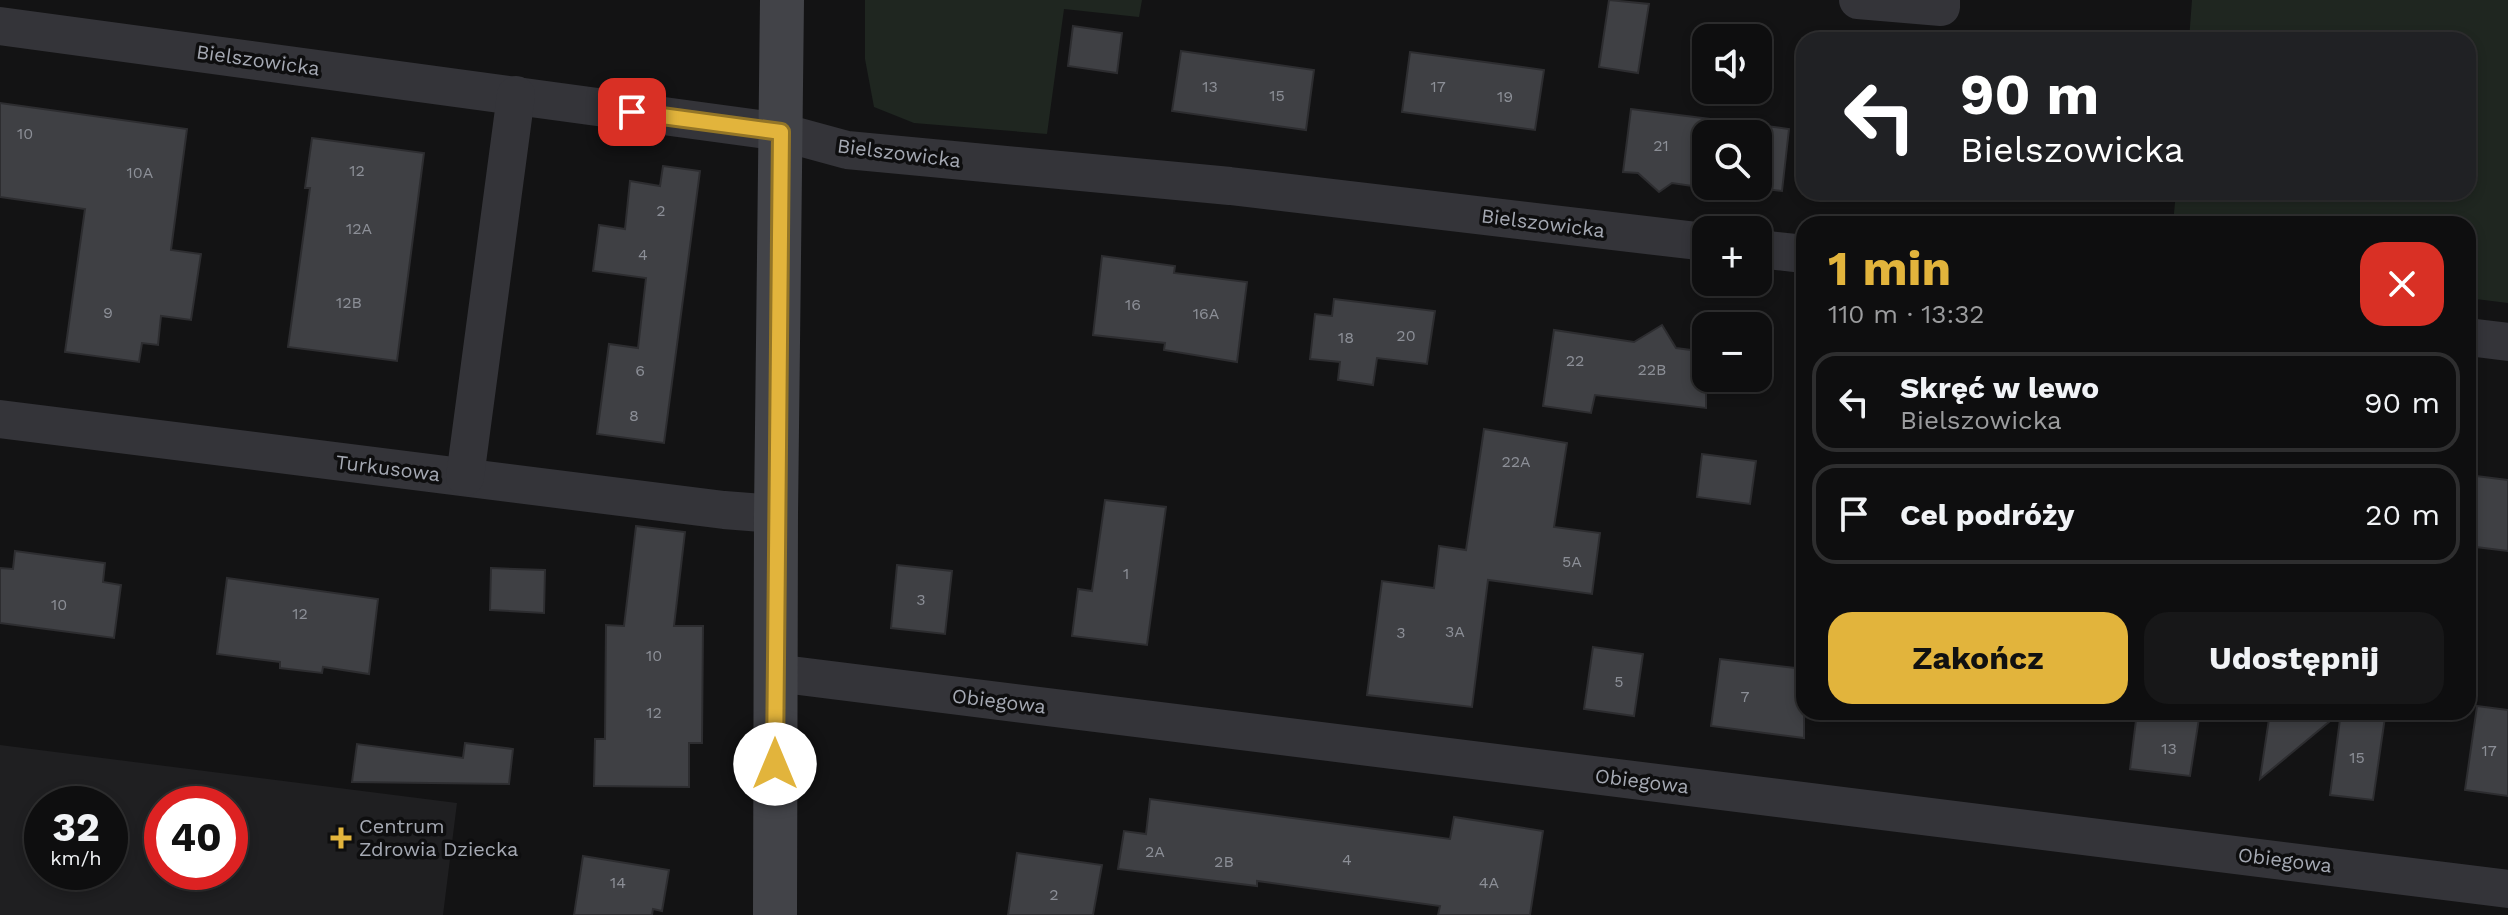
<!DOCTYPE html>
<html lang="pl">
<head>
<meta charset="utf-8">
<style>
	body { margin:0; font-family:"Work Sans",sans-serif; background:#171718; color:#f1f3f6; height:100vh; display:flex; flex-direction:column; font-size:30px; white-space:nowrap }
	* { box-sizing:border-box; margin:0 }
	p { font-size:26px; color:#9b9c9e }
	.icon { flex:none; width:44px; height:44px; fill:none; stroke:currentColor; stroke-width:2; stroke-linecap:round; stroke-linejoin:round }
	.map { position:relative; flex:1; overflow:hidden }
	.details { position:absolute; left:1796px; top:216px; width:680px; height:504px; display:flex; flex-direction:column; background:#0e0e0f; border-radius:24px; box-shadow:0 4px 12px #0003,0 0 0 2px #2e2e2f }
	.details>* { flex:none }
	.hud { position:absolute; left:1796px; top:32px; width:680px; height:168px; border-radius:24px; box-shadow:0 4px 12px #0003,0 0 0 2px #2e2e2f; background:#202124; color:#fff; overflow:hidden }
	.controls { position:absolute; left:1692px; top:24px; display:grid; gap:16px }
	.controls a { display:grid; place-items:center; width:80px; height:80px; border-radius:16px; background:#0e0e0f; box-shadow:0 4px 12px #0003,0 0 0 2px #2e2e2f; font-size:40px }
	.speed { position:absolute; left:24px; top:786px; display:flex; gap:16px; font-size:40px; font-weight:700; text-align:center }
	.speed>* { display:grid; place-content:center; width:104px; height:104px; border-radius:50%; background:#0e0e0f; box-shadow:0 4px 12px #0003,0 0 0 2px #2e2e2f; line-height:1 }
	.speed small { font-size:20px; font-weight:400 }
	.speed .limit { border:12px solid #d22; background:#fff; color:#111 }
	.pin { position:absolute; display:grid; place-items:center; width:68px; height:68px; color:#fff; margin:-34px; border-radius:16px; box-shadow:0 4px 12px #0006 }
	.me { position:absolute; width:88px; margin:-44px; rotate:0deg; stroke-linejoin:round; filter:drop-shadow(0 0 6px #0008) }
	.turn { display:flex; align-items:center; gap:28px; height:168px; padding:0 32px; font-size:36px }
	.turn .icon { width:104px; height:104px; stroke-width:2.5 }
	.turn b { display:block; font-size:56px; line-height:68px }
	.round { display:grid; place-items:center; flex:none; width:84px; height:84px; border-radius:24px; background:#171718 }
	.headline { display:flex; align-items:center; justify-content:space-between; height:136px; padding:0 32px }
	h1 { font-size:48px; font-weight:700; line-height:60px; color:#e2b43c }
	.cta { display:flex; gap:16px; margin-top:auto; padding:16px 32px }
	.cta a { flex:1; height:92px; border-radius:24px; background:#e2b43c; color:#111; font-size:32px; font-weight:700; line-height:92px; text-align:center }
	.cta a+a { background:#171718; color:#f1f3f6 }
	ul { padding:0; list-style:none }
	li { display:flex; align-items:center; gap:24px; height:100px; margin:0 16px 12px; padding:0 16px; border:4px solid #2e2e2f; border-radius:24px }
	li div { flex:1 }
	li b { display:block; font-size:30px }
	li em { font-style:normal }
	.map>svg:first-child { display:block }
	.built { fill:#1f1f21; fill-rule:evenodd }
	.green { fill:#1f2620 }
	.building { fill:#3f4044; stroke:#2d2d30; stroke-width:2 }
	.lines { fill:none; stroke-linecap:round; stroke-linejoin:round }
	.street { stroke:#343439; stroke-width:38 }
	.secondary { stroke:#424348; stroke-width:44 }
	.route-casing { stroke:#937527; stroke-width:20 }
	.route { stroke:#e2b43c; stroke-width:14 }
	.poi-dot { fill:#e2b43c; stroke:#0e0e0f; stroke-width:3 }
	.labels { text-anchor:middle; dominant-baseline:central; stroke-width:7; stroke-linejoin:round; paint-order:stroke }
	.number-label { font-size:16px; fill:#8c8f97 }
	.street-label { font-size:20px; fill:#a5a9b3; stroke:#0e0e0f }
	.poi-label { font-size:20px; fill:#a5a9b3; stroke:#0e0e0f; text-anchor:start }
</style>
</head>
<body>
<div class="map">
<svg width="2508" height="915" viewBox="0 0 2508 915">
	<rect width="100%" height="100%" fill="#131314"/>
	<path class="built" d="M 0,745 L 457,803 L 443,915 L 0,915 ZM 110,804 L 110,872 L 42,872 L 42,804 ZM 230,804 L 230,872 L 162,872 L 162,804 Z"/>
	<g class="green">
		<path d="M 865,0 L 1142,0 L 1139,17 L 1064,9 L 1047,134 L 914,123 L 874,107 L 865,59 Z"/>
		<path d="M 2192,0 L 2508,0 L 2508,303 L 2468,298 L 2468,224 L 2173,224 L 2176,192 L 2468,192 L 2468,40 L 2189,40 Z"/>
	</g>
	<g class="building">
		<path d="M 1609,0 L 1649,4 L 1638,73 L 1599,67 Z"/>
		<path d="M 1073,26 L 1122,33 L 1117,73 L 1068,66 Z"/>
		<path d="M 1181,51 L 1314,70 L 1306,130 L 1172,111 Z"/>
		<path d="M 1410,52 L 1544,70 L 1535,130 L 1402,112 Z"/>
		<path d="M 0,103 L 187,129 L 171,250 L 201,254 L 191,320 L 161,316 L 158,345 L 142,343 L 139,362 L 65,352 L 85,209 L 0,197 Z"/>
		<path d="M 1631,109 L 1789,129 L 1782,191 L 1740,186 L 1758,186 L 1758,134 L 1706,134 L 1706,186 L 1728,186 L 1727,191 L 1672,183 L 1659,192 L 1638,173 L 1623,172 Z"/>
		<path d="M 312,138 L 424,153 L 397,361 L 288,347 L 310,188 L 305,188 Z"/>
		<path d="M 663,166 L 700,171 L 664,443 L 597,434 L 609,344 L 638,348 L 646,278 L 593,271 L 599,225 L 625,229 L 630,181 L 660,186 Z"/>
		<path d="M 1102,256 L 1175,266 L 1174,273 L 1247,282 L 1237,362 L 1164,350 L 1165,343 L 1093,335 Z"/>
		<path d="M 1334,299 L 1435,311 L 1427,364 L 1377,358 L 1373,385 L 1338,380 L 1340,362 L 1310,359 L 1315,314 L 1332,316 Z"/>
		<path d="M 1662,325 L 1676,348 L 1706,352 L 1706,408 L 1595,395 L 1591,413 L 1543,406 L 1554,330 L 1634,342 Z"/>
		<path d="M 1484,429 L 1567,443 L 1554,527 L 1600,533 L 1592,594 L 1488,580 L 1472,707 L 1367,695 L 1382,581 L 1434,588 L 1439,546 L 1466,550 Z"/>
		<path d="M 1702,454 L 1756,461 L 1750,504 L 1697,497 Z"/>
		<path d="M 2468,475 L 2508,480 L 2508,551 L 2468,546 Z"/>
		<path d="M 1105,500 L 1166,507 L 1147,645 L 1072,636 L 1078,589 L 1092,591 Z"/>
		<path d="M 636,526 L 685,532 L 674,626 L 703,626 L 702,743 L 689,743 L 689,787 L 594,786 L 595,739 L 605,739 L 606,625 L 624,626 Z"/>
		<path d="M 15,551 L 105,563 L 103,582 L 121,585 L 114,638 L 0,623 L 0,568 L 13,569 Z"/>
		<path d="M 897,565 L 952,571 L 945,634 L 891,628 Z"/>
		<path d="M 491,568 L 545,570 L 544,613 L 490,610 Z"/>
		<path d="M 227,578 L 378,599 L 369,674 L 323,667 L 322,673 L 280,668 L 280,662 L 217,654 Z"/>
		<path d="M 1593,647 L 1643,654 L 1634,716 L 1584,709 Z"/>
		<path d="M 1720,659 L 1804,669 L 1804,738 L 1711,726 Z"/>
		<path d="M 2477,706 L 2508,710 L 2508,796 L 2465,790 Z"/>
		<path d="M 2137,712 L 2200,712 L 2190,776 L 2130,769 Z"/>
		<path d="M 2270,712 L 2343,712 L 2385,717 L 2373,800 L 2330,795 L 2341,712 L 2260,779 Z"/>
		<path d="M 465,743 L 513,749 L 509,784 L 352,782 L 357,744 L 463,758 Z"/>
		<path d="M 1150,799 L 1450,839 L 1454,817 L 1543,831 L 1530,915 L 1438,915 L 1440,906 L 1257,881 L 1257,886 L 1118,869 L 1124,831 L 1146,834 Z"/>
		<path d="M 1017,853 L 1102,865 L 1093,915 L 1008,915 Z"/>
		<path d="M 583,856 L 669,870 L 662,911 L 653,909 L 652,915 L 574,915 Z"/>
	</g>
	<g class="lines">
		<g class="street">
			<path d="M 1858,0 L 1941,7 L 1941,0"/>
			<path d="M 0,26 L 781,132 L 847,150 L 1230,186 L 1706,242"/>
			<path d="M 1758,249 L 1804,254"/>
			<path d="M 2468,337 L 2508,342"/>
			<path d="M 0,419 L 724,510 L 776,514"/>
			<path d="M 465,477 L 516,95"/>
			<path d="M 775,673 L 2508,889"/>
		</g>
		<path class="secondary" d="M 775,915 L 776,514 L 782,0"/>
	</g>
	<g class="lines">
		<g class="route-casing">
			<path id="route" d="M 632,112 L 781,132 L 775,764"/>
		</g>
		<use href="#route" class="route"/>
	</g>
	<path class="poi-dot" d="M337 826h8v8h8v8h-8v8h-8v-8h-8v-8h8z"/>
	<g class="labels">
		<g class="number-label">
			<text x="1210" y="86">13</text>
			<text x="1438" y="86">17</text>
			<text x="1277" y="95">15</text>
			<text x="1505" y="96">19</text>
			<text x="25" y="133">10</text>
			<text x="1661" y="145">21</text>
			<text x="357" y="170">12</text>
			<text x="140" y="172">10A</text>
			<text x="661" y="210">2</text>
			<text x="359" y="228">12A</text>
			<text x="643" y="254">4</text>
			<text x="349" y="302">12B</text>
			<text x="1133" y="304">16</text>
			<text x="108" y="312">9</text>
			<text x="1206" y="313">16A</text>
			<text x="1406" y="335">20</text>
			<text x="1346" y="337">18</text>
			<text x="1575" y="360">22</text>
			<text x="1652" y="369">22B</text>
			<text x="640" y="370">6</text>
			<text x="634" y="415">8</text>
			<text x="1516" y="461">22A</text>
			<text x="1572" y="561">5A</text>
			<text x="1126" y="573">1</text>
			<text x="921" y="599">3</text>
			<text x="59" y="604">10</text>
			<text x="300" y="613">12</text>
			<text x="1455" y="631">3A</text>
			<text x="1401" y="632">3</text>
			<text x="654" y="655">10</text>
			<text x="1619" y="681">5</text>
			<text x="1745" y="696">7</text>
			<text x="654" y="712">12</text>
			<text x="2169" y="748">13</text>
			<text x="2489" y="750">17</text>
			<text x="2357" y="757">15</text>
			<text x="1155" y="851">2A</text>
			<text x="1347" y="859">4</text>
			<text x="1224" y="861">2B</text>
			<text x="618" y="882">14</text>
			<text x="1489" y="882">4A</text>
			<text x="1054" y="894">2</text>
		</g>
		<g class="street-label">
			<text transform="translate(258 60) rotate(8)">Bielszowicka</text>
			<text transform="translate(899 153) rotate(7)">Bielszowicka</text>
			<text transform="translate(1543 223) rotate(7)">Bielszowicka</text>
			<text transform="translate(388 468) rotate(7)">Turkusowa</text>
			<text transform="translate(999 701) rotate(7)">Obiegowa</text>
			<text transform="translate(1642 781) rotate(7)">Obiegowa</text>
			<text transform="translate(2285 860) rotate(7)">Obiegowa</text>
		</g>
		<g class="poi-label">
			<text x="359" y="826">Centrum<tspan x="359" dy="23">Zdrowia Dziecka</tspan></text>
		</g>
	</g>
</svg>
<div class="controls">
<a><svg class="icon" aria-label="sound" viewBox="0 0 24 24"><path d="M4 9h4l5-4v14l-5-4H4zM17 9q2 3 0 6"/></svg></a>
<a><svg class="icon" aria-label="search" viewBox="0 0 24 24"><circle cx="10" cy="10" r="6"/><path d="M15 15l6 6"/></svg></a>
<a>+</a>
<a>−</a>
</div>
<div class="speed"><div>32<small>km/h</small></div><div class="limit">40</div></div>
<div class="pin" style="left:632px;top:112px;background:#d93025"><svg class="icon" aria-label="arrive" viewBox="0 0 24 24"><path d="M6 21V4h12l-3 4 3 4H6"/></svg></div>
<svg class="me" style="left:775px;top:764px" viewBox="-20 -20 40 40"><circle r="19" fill="#fff"/><path d="M0-13L10 11 0 6-10 11z" fill="#e2b43c"/></svg>
<div class="hud">
<div class="turn"><svg class="icon" aria-label="left" viewBox="0 0 24 24"><path d="M17 20v-9H6M10 6l-5 5 5 5"/></svg><div><b>90 m</b>Bielszowicka</div></div>
</div>
<section class="details">
<div class="headline"><div><h1>1 min</h1><p>110 m · 13:32</p></div><a class="round" style="background:#d93025;color:#fff"><svg class="icon" aria-label="close" viewBox="0 0 24 24"><path d="M6 6l12 12M18 6L6 18"/></svg></a></div>
<ul>
<li><svg class="icon" aria-label="left" viewBox="0 0 24 24"><path d="M17 20v-9H6M10 6l-5 5 5 5"/></svg><div><b>Skręć w lewo</b><p>Bielszowicka</p></div><em>90 m</em></li>
<li><svg class="icon" aria-label="arrive" viewBox="0 0 24 24"><path d="M6 21V4h12l-3 4 3 4H6"/></svg><div><b>Cel podróży</b></div><em>20 m</em></li>
</ul>
<div class="cta"><a>Zakończ</a><a>Udostępnij</a></div>
</section>
</div>
</body>
</html>
